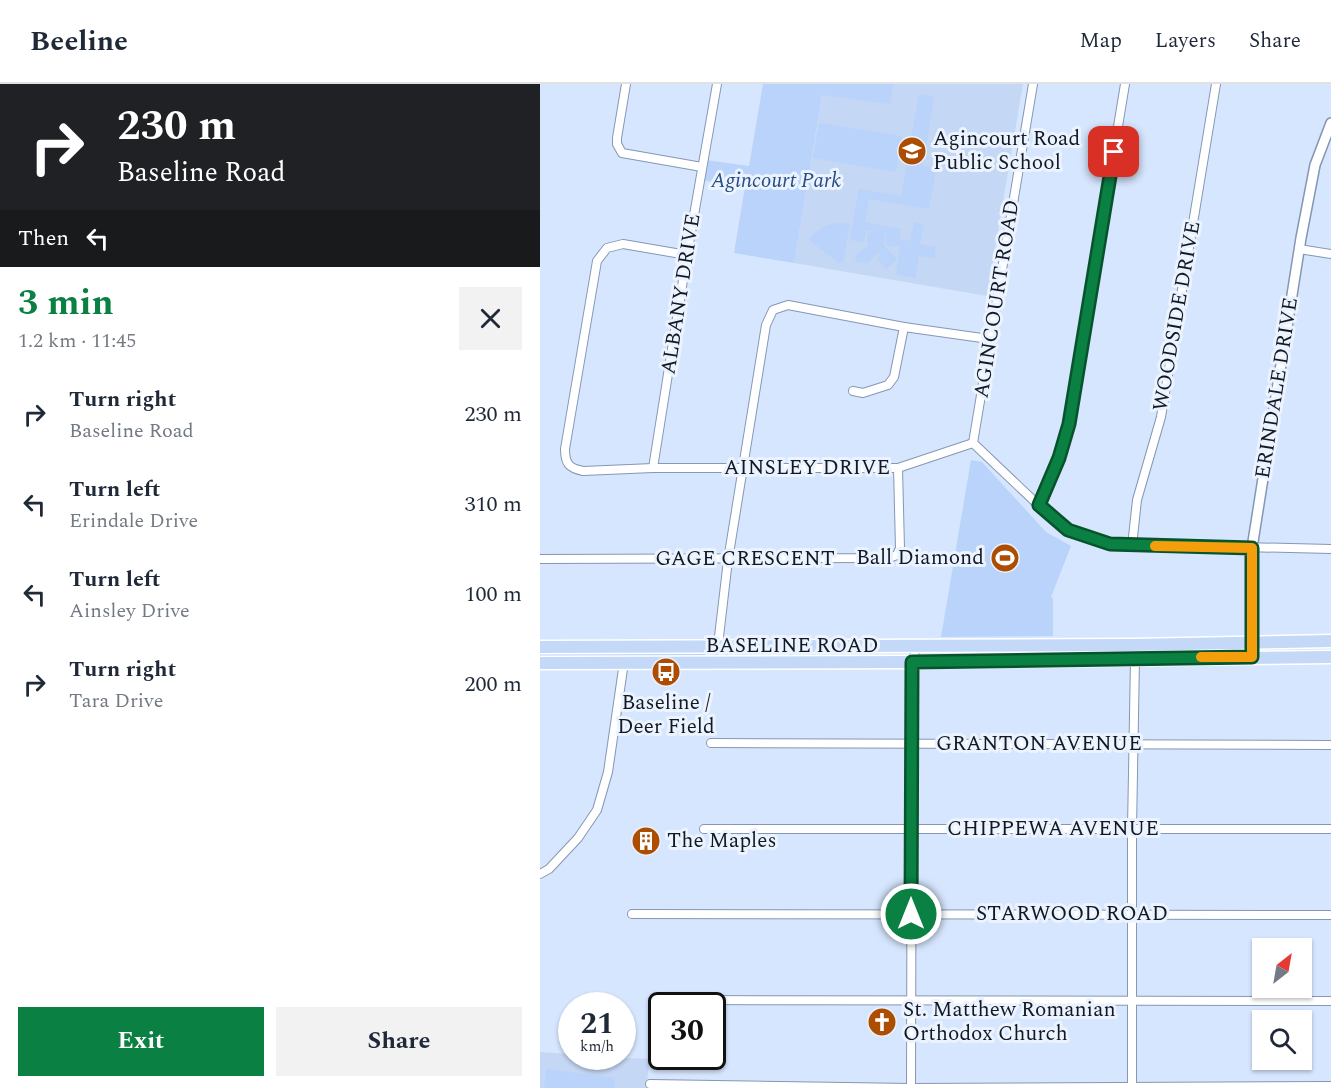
<!DOCTYPE html>
<html lang="en">
<head>
<meta charset="utf-8">
<style>
	body { margin:0; font-family:Spectral,serif; background:#f2f2f3; color:#1f2937; height:100vh; display:flex; flex-direction:column; font-size:22px; white-space:nowrap }
	* { box-sizing:border-box; margin:0 }
	p { font-size:20px; color:#747a83 }
	.icon { flex:none; width:33px; height:33px; fill:none; stroke:currentColor; stroke-width:2; stroke-linecap:round; stroke-linejoin:round }
	.map { position:relative; flex:1; overflow:hidden }
	.sheet { display:flex; flex-direction:column; background:#fff; width:540px }
	.sheet>* { flex:none }
	.top-card { background:#202124; color:#fff; overflow:hidden }
	.needle { width:39px; rotate:31deg }
	.buttons { position:absolute; left:712px; top:854px; display:grid; gap:12px }
	.buttons a { display:grid; place-items:center; width:60px; height:60px; border-radius:0px; background:#fff; box-shadow:0 2px 4px #0004; font-size:30px }
	.speed { position:absolute; left:18px; top:908px; display:flex; gap:12px; font-size:30px; font-weight:700; text-align:center }
	.speed>* { display:grid; place-content:center; width:78px; height:78px; border-radius:50%; background:#fff; box-shadow:0 2px 4px #0004; line-height:1 }
	.speed small { font-size:15px; font-weight:400 }
	.speed .limit { border:3px solid #111; border-radius:9px; background:#fff; color:#111 }
	.pin { position:absolute; display:grid; place-items:center; width:51px; height:51px; color:#fff; margin:-26px; border-radius:12px; box-shadow:0 3px 9px #0006 }
	.me { position:absolute; width:66px; margin:-33px; rotate:0deg; stroke-linejoin:round; filter:drop-shadow(0 0 4px #0008) }
	.turn { display:flex; align-items:center; gap:21px; height:126px; padding:0 18px; font-size:27px }
	.turn .icon { width:78px; height:78px; stroke-width:2.5 }
	.turn b { display:block; font-size:42px; line-height:51px }
	.then { display:flex; align-items:center; height:57px; padding:0 18px; background:#0003; gap:12px; font-size:22px }
	.round { display:grid; place-items:center; flex:none; width:63px; height:63px; border-radius:0px; background:#f2f2f3 }
	.headline { display:flex; align-items:center; justify-content:space-between; height:102px; padding:0 18px }
	h1 { font-size:36px; font-weight:700; line-height:45px; color:#0b8043 }
	.primary-button { display:flex; gap:12px; margin-top:auto; padding:12px 18px }
	.primary-button a { flex:1; height:69px; border-radius:0px; background:#0b8043; color:#fff; font-size:24px; font-weight:700; line-height:69px; text-align:center }
	.primary-button a+a { background:#f2f2f3; color:#1f2937 }
	ul { padding:0; list-style:none }
	li { display:flex; align-items:center; gap:18px; height:90px; padding:0 18px }
	li div { flex:1 }
	li b { display:block; font-size:22px }
	li em { font-style:normal }
	header { display:flex; align-items:center; gap:36px; box-sizing:border-box; height:84px; padding:0 30px; background:#fff; border-bottom:2px solid #e0e1e3 }
	header strong { font-size:28px }
	nav { display:flex; gap:33px; margin-inline-start:auto; font-size:21px }
	main { display:flex; flex:1; min-height:0 }
	.map>svg:first-child { display:block }
	.built { fill:#c4d7f4 }
	.green { fill:#b9d3fa }
	.lines { fill:none; stroke-linecap:round; stroke-linejoin:round }
	.minor-casing { stroke:#8597b3; stroke-width:10 }
	.tertiary-casing { stroke:#8597b3; stroke-width:12 }
	.primary-casing { stroke:#fff; stroke-width:15 }
	.minor { stroke:#fff; stroke-width:8 }
	.tertiary { stroke:#fff; stroke-width:9 }
	.primary { stroke:#c4d8f7; stroke-width:12 }
	.route-casing { stroke:#07532c; stroke-width:15 }
	.route { stroke:#0b8043; stroke-width:10 }
	.slow { stroke:#f59e0b; stroke-width:10 }
	.labels { text-anchor:middle; dominant-baseline:central; stroke-width:6; stroke-linejoin:round; paint-order:stroke }
	.poi-label { font-size:21px; fill:#131924; stroke:#ebf3ff; text-anchor:start }
	.park-label { font-size:21px; font-style:italic; fill:#284d84; stroke:#ebf3ff }
	.street-label { font-size:21px; fill:#131924; stroke:#ebf3ff }
</style>
</head>
<body>
<header>
<strong>Beeline</strong>
<nav><a>Map</a><a>Layers</a><a>Share</a></nav>
</header>
<main>
<section class="sheet">
<div class="top-card">
<div class="turn"><svg class="icon" aria-label="right" viewBox="0 0 24 24"><path d="M7 20v-9h11M14 6l5 5-5 5"/></svg><div><b>230 m</b>Baseline Road</div></div>
<div class="then">Then<svg class="icon" aria-label="left" viewBox="0 0 24 24"><path d="M17 20v-9H6M10 6l-5 5 5 5"/></svg></div>
</div>
<div class="headline"><div><h1>3 min</h1><p>1.2 km · 11:45</p></div><a class="round"><svg class="icon" aria-label="close" viewBox="0 0 24 24"><path d="M6 6l12 12M18 6L6 18"/></svg></a></div>
<ul>
<li><svg class="icon" aria-label="right" viewBox="0 0 24 24"><path d="M7 20v-9h11M14 6l5 5-5 5"/></svg><div><b>Turn right</b><p>Baseline Road</p></div><em>230 m</em></li>
<li><svg class="icon" aria-label="left" viewBox="0 0 24 24"><path d="M17 20v-9H6M10 6l-5 5 5 5"/></svg><div><b>Turn left</b><p>Erindale Drive</p></div><em>310 m</em></li>
<li><svg class="icon" aria-label="left" viewBox="0 0 24 24"><path d="M17 20v-9H6M10 6l-5 5 5 5"/></svg><div><b>Turn left</b><p>Ainsley Drive</p></div><em>100 m</em></li>
<li><svg class="icon" aria-label="right" viewBox="0 0 24 24"><path d="M7 20v-9h11M14 6l5 5-5 5"/></svg><div><b>Turn right</b><p>Tara Drive</p></div><em>200 m</em></li>
</ul>
<div class="primary-button"><a>Exit</a><a>Share</a></div>
</section>
<div class="map">
<svg width="791" height="1004" viewBox="0 0 791 1004">
	<rect width="100%" height="100%" fill="#d6e6fe"/>
	<g class="built">
		<path d="M 284,0 L 483,0 L 447,212 L 254,179 Z"/>
		<path d="M 0,968 L 31,970 L 32,972 L 110,975 L 106,1004 L 0,1004 Z"/>
	</g>
	<g class="green">
		<path d="M 223,0 L 353,0 L 350,20 L 282,11 L 254,179 L 194,169 L 205,103 L 161,96 L 166,76 L 209,82 Z"/>
		<path d="M 379,10 L 394,13 L 383,82 L 396,84 L 389,125 L 329,115 L 325,138 L 361,145 L 359,155 L 370,157 L 374,138 L 384,140 L 380,160 L 396,163 L 394,174 L 379,172 L 375,194 L 356,190 L 360,163 L 346,161 L 347,150 L 342,149 L 345,151 L 344,162 L 357,175 L 346,185 L 337,175 L 341,172 L 338,168 L 328,179 L 315,177 L 317,169 L 328,162 L 327,150 L 334,147 L 326,146 L 324,158 L 310,156 L 319,105 L 361,112 Z"/>
		<path d="M 279,39 L 362,52 L 356,88 L 273,74 Z"/>
		<path d="M 296,139 L 310,140 L 303,178 L 299,179 L 269,156 C 277,146 283,142 296,139 Z"/>
		<path d="M 431,376 L 442,378 L 506,448 L 531,462 L 511,513 L 513,514 L 513,552 L 401,553 Z"/>
		<rect x="0" y="568" width="189" height="5"/>
		<path d="M 7,985 L 75,994 L 74,1004 L 4,1004 Z"/>
	</g>
	<g class="lines">
		<g class="minor-casing">
			<g id="minor">
				<path d="M 86,0 L 77,54 L 77,60 L 82,69 L 162,83"/>
				<path d="M 759,165 L 791,170"/>
				<path d="M 147,171 L 83,160 L 67,164 L 57,177 L 25,365 C 25,380 29,384 43,387 L 113,384 L 358,384 L 433,359"/>
				<path d="M 313,307 L 323,309 L 348,301 L 354,293 L 364,243"/>
				<path d="M 433,359 L 511,433 L 528,446 L 570,460 L 791,465"/>
				<path d="M 433,359 L 493,0"/>
				<path d="M 113,384 L 147,171 L 177,0"/>
				<path d="M 499,421 L 518,374 L 529,340 L 585,0"/>
				<path d="M 592,462 L 597,416 L 621,333 L 676,0"/>
				<path d="M 0,475 L 349,474 L 357,471 L 360,464 L 358,384"/>
				<path d="M 178,561 L 188,476 L 226,241 L 233,226 L 248,221 L 364,243 L 449,255"/>
				<path d="M 171,659 L 791,661"/>
				<path d="M 164,745 L 791,745"/>
				<path d="M 0,790 L 9,785 L 38,754 L 57,726 L 68,688 L 84,578"/>
				<path d="M 92,830 L 791,831"/>
				<path d="M 133,916 L 791,917"/>
				<path d="M 110,1000 L 371,1004 L 791,1002"/>
				<path d="M 371,1004 L 372,584 L 376,562"/>
				<path d="M 592,1004 L 592,745 L 595,575"/>
			</g>
		</g>
		<g class="tertiary-casing">
			<path id="tertiary" d="M 712,573 L 712,464 L 761,154 L 775,81 L 791,39"/>
		</g>
		<g class="primary-casing">
			<g id="primary">
				<path d="M 0,563 L 593,561 L 791,557"/>
				<path d="M 0,579 L 372,578 L 791,573"/>
			</g>
		</g>
		<use href="#minor" class="minor"/>
		<use href="#tertiary" class="tertiary"/>
		<use href="#primary" class="primary"/>
	</g>
	<g class="lines">
		<g class="route-casing">
			<path id="route" d="M 371,830 L 372,578 L 712,573 L 712,464 L 570,460 L 528,446 L 499,421 L 519,374 L 529,340 L 574,68"/>
		</g>
		<use href="#route" class="route"/>
		<path class="slow" d="M 615,462 L 712,464 L 712,573 L 661,573"/>
	</g>
	<defs>
		<g id="school-disc" transform="scale(1.5)"><circle r="9.5" fill="#ad4d01" stroke="#ebf3ff"/><path d="M0-5L7-2L0 1L-7-2ZM-4 1L0 2.5L4 1V4Q0 6-4 4Z" fill="#fff"/></g>
		<g id="stadium-disc" transform="scale(1.5)"><circle r="9.5" fill="#ad4d01" stroke="#ebf3ff"/><path d="M0-5a6.5 5 0 1 0 0 10a6.5 5 0 1 0 0-10ZM-3.5-1.8h7v3.6h-7Z" fill="#fff"/></g>
		<g id="bus-disc" transform="scale(1.5)"><circle r="9.5" fill="#ad4d01" stroke="#ebf3ff"/><path d="M-5-6H5V4H4V6H2V4H-2V6H-4V4H-5ZM-3.5-4V0h7V-4ZM-3.5 1.2v1.5H-2V1.2ZM2 1.2v1.5H3.5V1.2Z" fill="#fff"/></g>
		<g id="building-disc" transform="scale(1.5)"><circle r="9.5" fill="#ad4d01" stroke="#ebf3ff"/><path d="M-4-6H4V6H1V3H-1V6H-4ZM-2.5-4.3h1.7v1.8h-1.7ZM.8-4.3h1.7v1.8H.8ZM-2.5-1h1.7V.8h-1.7ZM.8-1h1.7V.8H.8Z" fill="#fff"/></g>
		<g id="church-disc" transform="scale(1.5)"><circle r="9.5" fill="#ad4d01" stroke="#ebf3ff"/><path d="M-1.2-6h2.4v3.5h3.3v2.4h-3.3V6h-2.4V-.1h-3.3v-2.4h3.3Z" fill="#fff"/></g>
	</defs>
	<g fill-rule="evenodd">
		<use href="#school-disc" x="372" y="67"/>
		<use href="#stadium-disc" x="465" y="474"/>
		<use href="#bus-disc" x="126" y="588"/>
		<use href="#building-disc" x="106" y="757"/>
		<use href="#church-disc" x="342" y="938"/>
	</g>
	<g class="labels">
		<g class="poi-label">
			<text x="393" y="55">Agincourt Road<tspan x="393" dy="24">Public School</tspan></text>
			<text x="444" y="474" text-anchor="end">Ball Diamond</text>
			<text x="126" y="619" text-anchor="middle">Baseline /<tspan x="126" dy="24">Deer Field</tspan></text>
			<text x="127" y="757">The Maples</text>
			<text x="363" y="926">St. Matthew Romanian<tspan x="363" dy="24">Orthodox Church</tspan></text>
		</g>
		<g class="park-label">
			<text x="236" y="97">Agincourt Park</text>
		</g>
		<g class="street-label">
			<text transform="translate(141 210) rotate(-81)">ALBANY DRIVE</text>
			<text transform="translate(457 215) rotate(-81)">AGINCOURT ROAD</text>
			<text transform="translate(637 232) rotate(-80)">WOODSIDE DRIVE</text>
			<text transform="translate(737 304) rotate(-81)">ERINDALE DRIVE</text>
			<text x="267" y="384">AINSLEY DRIVE</text>
			<text x="205" y="475">GAGE CRESCENT</text>
			<text x="252" y="562">BASELINE ROAD</text>
			<text x="499" y="660">GRANTON AVENUE</text>
			<text x="513" y="745">CHIPPEWA AVENUE</text>
			<text x="532" y="830">STARWOOD ROAD</text>
		</g>
	</g>
</svg>
<div class="buttons">
<a><svg class="needle" viewBox="-14 -14 28 28"><path d="M0-13l5 13h-10z" fill="#e53935"/><path d="M0 13l5-13h-10z" fill="#747a83"/></svg></a>
<a><svg class="icon" aria-label="search" viewBox="0 0 24 24"><circle cx="10" cy="10" r="6"/><path d="M15 15l6 6"/></svg></a>
</div>
<div class="speed"><div>21<small>km/h</small></div><div class="limit">30</div></div>
<div class="pin" style="left:574px;top:68px;background:#d93025"><svg class="icon" aria-label="arrive" viewBox="0 0 24 24"><path d="M6 21V4h12l-3 4 3 4H6"/></svg></div>
<svg class="me" style="left:371px;top:830px" viewBox="-20 -20 40 40"><circle r="17" fill="#0b8043" stroke="#fff" stroke-width="3"/><path d="M0-11L8 9 0 5-8 9z" fill="#fff"/></svg>
</div>
</main>
</body>
</html>
